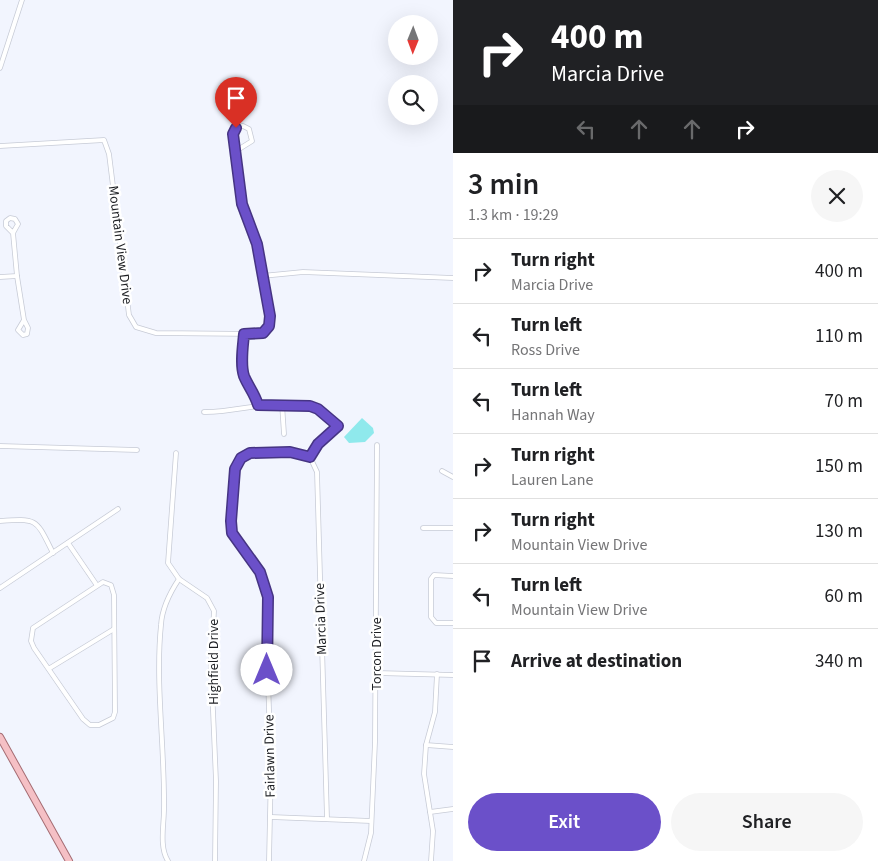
<!DOCTYPE html>
<html lang="en">
<head>
<meta charset="utf-8">
<style>
	body { margin:0; font-family:"Source Sans 3",sans-serif; background:#f6f6f6; color:#202124; height:100vh; display:flex; flex-direction:column; font-size:19px; white-space:nowrap }
	* { box-sizing:border-box; margin:0 }
	p { font-size:16px; color:#757577 }
	.icon { flex:none; width:28px; height:28px; fill:none; stroke:currentColor; stroke-width:2; stroke-linecap:round; stroke-linejoin:round }
	.map { position:relative; flex:1; overflow:hidden }
	.panel { display:flex; flex-direction:column; background:#fff; width:425px }
	.panel>* { flex:none }
	.top-card { background:#202124; color:#fff; overflow:hidden }
	.needle { width:32px; rotate:181deg }
	.buttons { position:absolute; left:388px; top:15px; display:grid; gap:10px }
	.buttons a { display:grid; place-items:center; width:50px; height:50px; border-radius:50%; background:#fff; box-shadow:0 5px 20px #0002; font-size:25px }
	.pin { position:absolute; display:grid; place-items:center; width:42px; height:42px; color:#fff; margin:-51px -21px; border-radius:50% 50% 50% 0; rotate:-45deg; box-shadow:0 0 5px #0007 }
	.pin .icon { rotate:45deg }
	.me { position:absolute; width:55px; margin:-28px; rotate:0deg; stroke-linejoin:round; filter:drop-shadow(0 0 4px #0008) }
	.turn { display:flex; align-items:center; gap:18px; height:105px; padding:0 15px; font-size:22px }
	.turn .icon { width:65px; height:65px; stroke-width:2.5 }
	.turn b { display:block; font-size:35px; line-height:42px }
	.lanes { display:flex; align-items:center; height:48px; padding:0 15px; background:#0003; justify-content:center; gap:25px; direction:ltr }
	.lanes .off { opacity:.35 }
	.round { display:grid; place-items:center; flex:none; width:52px; height:52px; border-radius:26px; background:#f6f6f6 }
	.summary { display:flex; align-items:center; justify-content:space-between; height:85px; padding:0 15px }
	h1 { font-size:30px; font-weight:600; line-height:38px }
	.button { display:flex; gap:10px; margin-top:auto; padding:10px 15px }
	.button a { flex:1; height:58px; border-radius:30px; background:#6b50c9; color:#fff; font-size:20px; font-weight:600; line-height:58px; text-align:center }
	.button a+a { background:#f6f6f6; color:#202124 }
	ul { padding:0; list-style:none }
	li { display:flex; align-items:center; gap:15px; height:65px; padding:0 15px; border-top:1px solid #e0e0e0 }
	li div { flex:1 }
	li b { display:block; font-size:19px }
	li em { font-style:normal }
	main { display:flex; flex:1; min-height:0 }
	.map>svg:first-child { display:block }
	.water { fill:#8fe9ec }
	.lines { fill:none; stroke-linecap:round; stroke-linejoin:round }
	.minor-casing { stroke:#c7cbd6; stroke-width:5.5 }
	.primary-casing { stroke:#a56c73; stroke-width:8 }
	.minor { stroke:#fff; stroke-width:4 }
	.primary { stroke:#f5c0c5; stroke-width:6 }
	.route-casing { stroke:#463483; stroke-width:12 }
	.route { stroke:#6b50c9; stroke-width:9 }
	.labels { text-anchor:middle; dominant-baseline:central; stroke-width:5; stroke-linejoin:round; paint-order:stroke }
	.street-label { font-size:14px; fill:#1d1f23; stroke:#fff }
</style>
</head>
<body>
<main>
<div class="map">
<svg width="453" height="861" viewBox="0 0 453 861">
	<rect width="100%" height="100%" fill="#f2f5fe"/>
	<path class="water" d="M 362,418 L 373,428 L 374,433 L 365,442 L 349,443 L 344,437 Z"/>
	<g class="lines">
		<g class="minor-casing">
			<g id="minor">
				<path d="M 0,68 L 22,0"/>
				<path d="M 0,146 L 104,140 L 109,154 L 129,315 L 136,327 L 156,333 L 258,334 L 266,330 L 269,316 L 257,244 L 243,204 L 233,133 L 236,127 L 243,126 L 249,129 L 252,141 L 236,151"/>
				<path d="M 13,233 L 6,226 L 6,221 L 10,218 L 15,219 L 18,224 L 13,233 L 17,276 L 24,320 L 28,328 L 27,334 L 23,335 L 18,330 L 24,320"/>
				<path d="M 262,276 L 303,272 L 453,278"/>
				<path d="M 0,277 L 17,276"/>
				<path d="M 244,335 L 242,371 L 255,395 L 258,405"/>
				<path d="M 282,404 L 284,434"/>
				<path d="M 204,412 C 250,413 302,385 338,426 L 318,444 L 310,457"/>
				<path d="M 0,446 L 137,450"/>
				<path d="M 176,453 L 168,563 L 179,579 L 207,598 L 214,611 L 211,664 L 216,781 L 215,861"/>
				<path d="M 442,471 L 453,477"/>
				<path d="M 0,521 C 38,518 36,519 53,553"/>
				<path d="M 423,528 L 453,528"/>
				<path d="M 68,543 L 96,584"/>
				<path d="M 453,576 L 434,575 L 431,579 L 431,617 L 436,623 L 453,623"/>
				<path d="M 103,582 L 111,585 L 114,595 L 115,712 L 113,718 L 99,725 L 90,725 L 83,719 L 34,648 L 31,641 L 33,628 Z"/>
				<path d="M 0,588 L 118,509"/>
				<path d="M 50,668 L 114,629"/>
				<path d="M 377,673 L 453,675"/>
				<path d="M 426,745 L 453,747"/>
				<path d="M 430,812 L 453,809"/>
				<path d="M 271,817 L 371,821"/>
				<path d="M 168,861 C 159,847 164,825 164,809 C 165,749 155,683 161,625 C 162,608 169,594 179,579"/>
				<path d="M 269,861 L 271,768 L 267,651 L 269,606 L 259,572 L 233,533 L 231,521 L 235,472 L 238,462 L 249,453 L 290,452 L 310,457 L 317,472 L 327,819"/>
				<path d="M 364,861 L 371,833 L 375,742 L 377,445"/>
				<path d="M 431,861 L 433,831 L 424,774 L 426,745 L 435,712 L 437,674"/>
			</g>
		</g>
		<g class="primary-casing">
			<path id="primary" d="M 0,737 L 69,861"/>
		</g>
		<use href="#minor" class="minor"/>
		<use href="#primary" class="primary"/>
	</g>
	<g class="lines">
		<g class="route-casing">
			<path id="route" d="M 236,128 L 233,134 L 242,204 L 257,244 L 270,316 L 269,326 L 263,333 L 244,334 C 243,346 240,364 244,376 C 248,386 255,394 258,405 L 310,406 L 318,409 L 338,426 L 318,444 L 310,457 L 290,452 L 250,453 L 241,458 L 235,469 L 231,521 L 232,533 L 260,572 L 268,597 L 267,670"/>
		</g>
		<use href="#route" class="route"/>
	</g>
	<g class="labels">
		<g class="street-label">
			<text transform="translate(120 245) rotate(83)">Mountain View Drive</text>
			<text transform="translate(321 619) rotate(-92)">Marcia Drive</text>
			<text transform="translate(377 654) rotate(-90)">Torcon Drive</text>
			<text transform="translate(214 662) rotate(-90)">Highfield Drive</text>
			<text transform="translate(270 756) rotate(-91)">Fairlawn Drive</text>
		</g>
	</g>
</svg>
<div class="buttons">
<a><svg class="needle" viewBox="-14 -14 28 28"><path d="M0-13l5 13h-10z" fill="#e53935"/><path d="M0 13l5-13h-10z" fill="#757577"/></svg></a>
<a><svg class="icon" aria-label="search" viewBox="0 0 24 24"><circle cx="10" cy="10" r="6"/><path d="M15 15l6 6"/></svg></a>
</div>
<div class="pin" style="left:236px;top:128px;background:#d93025"><svg class="icon" aria-label="arrive" viewBox="0 0 24 24"><path d="M6 21V4h12l-3 4 3 4H6"/></svg></div>
<svg class="me" style="left:267px;top:670px" viewBox="-20 -20 40 40"><circle r="19" fill="#fff"/><path d="M0-13L10 11 0 6-10 11z" fill="#6b50c9"/></svg>
</div>
<section class="panel">
<div class="top-card">
<div class="turn"><svg class="icon" aria-label="right" viewBox="0 0 24 24"><path d="M7 20v-9h11M14 6l5 5-5 5"/></svg><div><b>400 m</b>Marcia Drive</div></div>
<div class="lanes"><svg class="icon off" aria-label="left" viewBox="0 0 24 24"><path d="M17 20v-9H6M10 6l-5 5 5 5"/></svg><svg class="icon off" aria-label="ahead" viewBox="0 0 24 24"><path d="M12 20V5M6 11l6-6 6 6"/></svg><svg class="icon off" aria-label="ahead" viewBox="0 0 24 24"><path d="M12 20V5M6 11l6-6 6 6"/></svg><svg class="icon" aria-label="right" viewBox="0 0 24 24"><path d="M7 20v-9h11M14 6l5 5-5 5"/></svg></div>
</div>
<div class="summary"><div><h1>3 min</h1><p>1.3 km · 19:29</p></div><a class="round"><svg class="icon" aria-label="close" viewBox="0 0 24 24"><path d="M6 6l12 12M18 6L6 18"/></svg></a></div>
<ul>
<li><svg class="icon" aria-label="right" viewBox="0 0 24 24"><path d="M7 20v-9h11M14 6l5 5-5 5"/></svg><div><b>Turn right</b><p>Marcia Drive</p></div><em>400 m</em></li>
<li><svg class="icon" aria-label="left" viewBox="0 0 24 24"><path d="M17 20v-9H6M10 6l-5 5 5 5"/></svg><div><b>Turn left</b><p>Ross Drive</p></div><em>110 m</em></li>
<li><svg class="icon" aria-label="left" viewBox="0 0 24 24"><path d="M17 20v-9H6M10 6l-5 5 5 5"/></svg><div><b>Turn left</b><p>Hannah Way</p></div><em>70 m</em></li>
<li><svg class="icon" aria-label="right" viewBox="0 0 24 24"><path d="M7 20v-9h11M14 6l5 5-5 5"/></svg><div><b>Turn right</b><p>Lauren Lane</p></div><em>150 m</em></li>
<li><svg class="icon" aria-label="right" viewBox="0 0 24 24"><path d="M7 20v-9h11M14 6l5 5-5 5"/></svg><div><b>Turn right</b><p>Mountain View Drive</p></div><em>130 m</em></li>
<li><svg class="icon" aria-label="left" viewBox="0 0 24 24"><path d="M17 20v-9H6M10 6l-5 5 5 5"/></svg><div><b>Turn left</b><p>Mountain View Drive</p></div><em>60 m</em></li>
<li><svg class="icon" aria-label="arrive" viewBox="0 0 24 24"><path d="M6 21V4h12l-3 4 3 4H6"/></svg><div><b>Arrive at destination</b></div><em>340 m</em></li>
</ul>
<div class="button"><a>Exit</a><a>Share</a></div>
</section>
</main>
</body>
</html>
